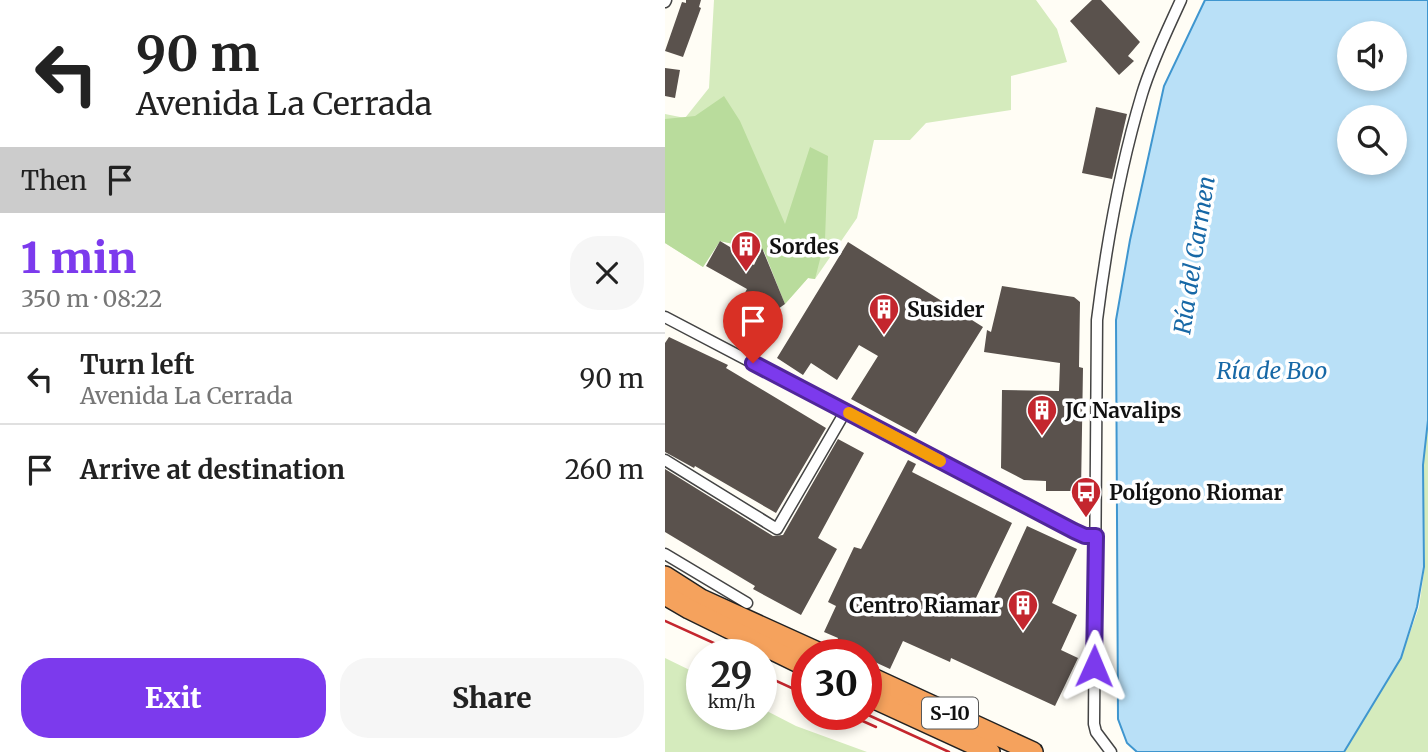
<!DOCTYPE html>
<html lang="en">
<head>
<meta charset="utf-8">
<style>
	body { margin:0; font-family:Merriweather,serif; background:#f6f6f6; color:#222; height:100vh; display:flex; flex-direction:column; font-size:26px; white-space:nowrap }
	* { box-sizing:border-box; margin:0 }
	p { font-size:23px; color:#767676 }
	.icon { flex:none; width:38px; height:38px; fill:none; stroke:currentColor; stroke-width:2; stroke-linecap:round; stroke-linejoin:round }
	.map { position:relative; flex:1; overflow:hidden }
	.drawer { display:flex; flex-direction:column; background:#fff; width:665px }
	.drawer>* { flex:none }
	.top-card { background:#fff; color:#222; overflow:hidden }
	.buttons { position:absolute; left:672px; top:21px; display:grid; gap:14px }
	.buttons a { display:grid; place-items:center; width:70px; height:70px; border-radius:50%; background:#fff; box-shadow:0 4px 10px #0003; font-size:35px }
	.speed { position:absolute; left:21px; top:639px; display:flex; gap:14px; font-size:35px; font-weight:700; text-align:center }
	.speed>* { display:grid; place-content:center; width:91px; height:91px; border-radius:50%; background:#fff; box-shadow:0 4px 10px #0003; line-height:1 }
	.speed small { font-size:18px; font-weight:400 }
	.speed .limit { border:10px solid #d22; background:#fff; color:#111 }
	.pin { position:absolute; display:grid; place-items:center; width:60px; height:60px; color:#fff; margin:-72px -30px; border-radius:50% 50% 50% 0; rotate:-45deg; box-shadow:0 0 7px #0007 }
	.pin .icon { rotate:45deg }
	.me { position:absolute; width:77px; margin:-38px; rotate:1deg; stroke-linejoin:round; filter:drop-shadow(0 0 5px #0008) }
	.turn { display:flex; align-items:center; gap:24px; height:147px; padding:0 21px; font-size:32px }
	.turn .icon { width:91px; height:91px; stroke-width:2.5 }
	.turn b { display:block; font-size:49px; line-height:60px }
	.then { display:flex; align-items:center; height:66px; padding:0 21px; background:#0003; gap:14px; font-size:26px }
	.round { display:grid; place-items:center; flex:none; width:74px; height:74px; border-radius:28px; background:#f6f6f6 }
	.head { display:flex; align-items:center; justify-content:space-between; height:119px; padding:0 21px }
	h1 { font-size:42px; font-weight:800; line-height:52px; color:#7c3aed }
	.action { display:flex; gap:14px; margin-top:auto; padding:14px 21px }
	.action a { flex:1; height:80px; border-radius:28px; background:#7c3aed; color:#fff; font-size:28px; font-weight:800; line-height:80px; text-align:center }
	.action a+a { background:#f6f6f6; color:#222 }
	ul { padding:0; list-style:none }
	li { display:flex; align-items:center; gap:21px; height:91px; padding:0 21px; border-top:2px solid #e0e0e0 }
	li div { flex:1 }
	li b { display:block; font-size:26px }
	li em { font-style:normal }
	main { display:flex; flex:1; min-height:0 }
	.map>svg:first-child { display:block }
	.green { fill:#d5ebbd }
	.forest { fill:#b9dc9c }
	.water { fill:#b9e0f7; stroke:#3f96cf; stroke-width:2; fill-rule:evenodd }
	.building { fill:#5a524d }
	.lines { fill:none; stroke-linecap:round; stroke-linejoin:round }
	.street-casing { stroke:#444; stroke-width:13 }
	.highway-casing { stroke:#222; stroke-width:22 }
	.street { stroke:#fff; stroke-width:10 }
	.highway { stroke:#f5a25d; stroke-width:19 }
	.rail { stroke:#c4262e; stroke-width:2.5 }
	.route-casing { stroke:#51269a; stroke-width:18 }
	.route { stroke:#7c3aed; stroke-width:12 }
	.slow { stroke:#f59e0b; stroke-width:12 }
	.labels { text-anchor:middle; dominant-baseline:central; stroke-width:7; stroke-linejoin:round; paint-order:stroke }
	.shield { fill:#fff; stroke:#585858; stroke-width:2 }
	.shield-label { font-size:19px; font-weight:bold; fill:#111 }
	.poi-label { font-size:21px; font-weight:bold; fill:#111; stroke:#fff; text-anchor:start }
	.water-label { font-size:23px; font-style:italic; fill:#1768a6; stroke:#fff }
</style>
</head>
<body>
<main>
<section class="drawer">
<div class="top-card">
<div class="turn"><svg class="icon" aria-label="left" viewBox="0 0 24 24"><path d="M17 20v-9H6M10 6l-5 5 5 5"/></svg><div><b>90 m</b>Avenida La Cerrada</div></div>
<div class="then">Then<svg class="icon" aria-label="arrive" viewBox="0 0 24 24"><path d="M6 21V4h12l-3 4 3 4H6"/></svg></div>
</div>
<div class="head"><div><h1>1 min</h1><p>350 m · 08:22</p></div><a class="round"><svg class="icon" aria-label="close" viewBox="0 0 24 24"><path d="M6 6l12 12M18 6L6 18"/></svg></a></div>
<ul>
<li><svg class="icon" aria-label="left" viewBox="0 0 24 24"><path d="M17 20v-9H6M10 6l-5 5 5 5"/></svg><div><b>Turn left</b><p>Avenida La Cerrada</p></div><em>90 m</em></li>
<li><svg class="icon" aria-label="arrive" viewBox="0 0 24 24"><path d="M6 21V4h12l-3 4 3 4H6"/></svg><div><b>Arrive at destination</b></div><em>260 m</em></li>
</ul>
<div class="action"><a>Exit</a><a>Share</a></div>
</section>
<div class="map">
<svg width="763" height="752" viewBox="0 0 763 752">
	<rect width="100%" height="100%" fill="#fffdf5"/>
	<g class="green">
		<path d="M 49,0 L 371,0 L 392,29 L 402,62 L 346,76 L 346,110 L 261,123 L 245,140 L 209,140 L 192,218 L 150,279 L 143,278 L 120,304 L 99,251 L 55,241 L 38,267 L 0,243 L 0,114 L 20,118 L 44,88 Z"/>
		<path d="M 763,420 L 763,752 L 678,752 L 736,658 L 754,607 L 760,565 L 758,465 Z"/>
		<path d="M 0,658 L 37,676 L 37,714 L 96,714 L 96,708 L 131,726 L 202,752 L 0,752 Z"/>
	</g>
	<path class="forest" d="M 59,96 L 75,121 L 120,224 L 145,147 L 163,156 L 160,240 L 150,279 L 143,278 L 120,304 L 99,251 L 55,241 L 38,267 L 0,243 L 0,119 L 30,116 Z"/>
	<path class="water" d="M 540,0 L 763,0 L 763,420 L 758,465 L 759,567 L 752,607 L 736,658 L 679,752 L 472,752 L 462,743 L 453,719 L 451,320 L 465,240 L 499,86 ZM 684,33 L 730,33 L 730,79 L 684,79 ZM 684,117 L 730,117 L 730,163 L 684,163 Z"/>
	<g class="building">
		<path d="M 21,0 L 36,0 L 34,7 L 36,8 L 18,57 L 0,51 L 17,2 L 21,3 Z"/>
		<path d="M 427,0 L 436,0 L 475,42 L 463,56 L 469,61 L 454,75 L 405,21 Z"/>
		<path d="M 0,68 L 15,70 L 10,98 L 0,96 Z"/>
		<path d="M 431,107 L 462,114 L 447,179 L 417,173 Z"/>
		<path d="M 55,241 L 75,253 L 73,257 L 89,265 L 97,248 L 120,304 L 113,309 L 105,305 L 95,323 L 89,319 L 79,339 L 60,329 L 82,289 L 41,266 Z"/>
		<path d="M 183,242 L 318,327 L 251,434 L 186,399 L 213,356 L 194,345 L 172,380 L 146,363 L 138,375 L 112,358 Z"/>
		<path d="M 337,286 L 409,297 L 415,302 L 414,367 L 418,368 L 416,491 L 381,491 L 381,481 L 359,480 L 336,468 L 337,390 L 394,391 L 395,363 L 319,352 L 322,330 L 326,332 Z"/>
		<path d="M 4,337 L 63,365 L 61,368 L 161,428 L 111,513 L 30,466 L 29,468 L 0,452 L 0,343 Z"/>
		<path d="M 173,439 L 199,453 L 153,538 L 172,549 L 136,615 L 88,589 L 90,586 L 0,532 L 0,469 L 108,536 L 118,535 Z"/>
		<path d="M 243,460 L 251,464 L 247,472 L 347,523 L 309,602 L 324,609 L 362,526 L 412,549 L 387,603 L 412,615 L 396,650 L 413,658 L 390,706 L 286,658 L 285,662 L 238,641 L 225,669 L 201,658 L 201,654 L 183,651 L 170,645 L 173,638 L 159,632 L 171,606 L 163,602 L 189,547 L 196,549 Z"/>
	</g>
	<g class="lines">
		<g class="street-casing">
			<g id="street">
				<path d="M 0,2 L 1,0"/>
				<path d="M 0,317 L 409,531 L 420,536 L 431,535"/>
				<path d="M 0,460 L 112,529 L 180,412"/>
				<path d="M 0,554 L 82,603"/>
				<path d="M 446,752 L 431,732 L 429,724 L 432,320 C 441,247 456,164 477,94 C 487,61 502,31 516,0"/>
			</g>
		</g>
		<g class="highway-casing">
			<g id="highway">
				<path d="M 0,576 L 36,599 L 157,654"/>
				<path d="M 0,595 L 24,609 L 142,667"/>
				<path d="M 201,675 L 368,752"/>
				<path d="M 201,695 L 325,752"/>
			</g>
		</g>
		<use href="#street" class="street"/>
		<use href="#highway" class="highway"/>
		<g class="rail">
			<path d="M 0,621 L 73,654"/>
			<path d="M 96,674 L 142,695"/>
			<path d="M 182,714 L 211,727"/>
			<path d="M 201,714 L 284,752"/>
		</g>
	</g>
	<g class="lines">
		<g class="route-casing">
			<path id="route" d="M 88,363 L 409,531 L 420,536 L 431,536 L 429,666"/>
		</g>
		<use href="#route" class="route"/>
		<path class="slow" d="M 184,413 L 275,461"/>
	</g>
	<defs>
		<g id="building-pin" transform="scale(1.575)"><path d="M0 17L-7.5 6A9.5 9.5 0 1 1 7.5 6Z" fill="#c4262e" stroke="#fff"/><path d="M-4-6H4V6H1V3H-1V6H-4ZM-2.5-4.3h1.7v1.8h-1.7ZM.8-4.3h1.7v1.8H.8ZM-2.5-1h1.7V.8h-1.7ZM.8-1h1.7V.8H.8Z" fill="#fff"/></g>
		<g id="bus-pin" transform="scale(1.575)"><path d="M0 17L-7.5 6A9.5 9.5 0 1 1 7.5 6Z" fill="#c4262e" stroke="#fff"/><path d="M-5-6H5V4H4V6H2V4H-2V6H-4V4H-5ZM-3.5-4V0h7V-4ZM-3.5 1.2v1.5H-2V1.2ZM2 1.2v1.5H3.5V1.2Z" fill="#fff"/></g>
	</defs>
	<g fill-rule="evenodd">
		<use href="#building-pin" x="81" y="246"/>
		<use href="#building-pin" x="219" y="309"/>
		<use href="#building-pin" x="377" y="410"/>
		<use href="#bus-pin" x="421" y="492"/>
		<use href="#building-pin" x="358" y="605"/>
	</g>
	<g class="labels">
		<rect class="shield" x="257" y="697.5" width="56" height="31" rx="5"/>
		<g class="shield-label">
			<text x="285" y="713">S-10</text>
		</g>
		<g class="poi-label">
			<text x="104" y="246">Sordes</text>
			<text x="242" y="309">Susider</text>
			<text x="400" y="410">JC Navalips</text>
			<text x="444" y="492">Polígono Riomar</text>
			<text x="335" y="605" text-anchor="end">Centro Riamar</text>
		</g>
		<g class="water-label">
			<text transform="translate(529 255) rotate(-81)">Ría del Carmen</text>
			<text x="607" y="370">Ría de Boo</text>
		</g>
	</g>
</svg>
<div class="buttons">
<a><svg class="icon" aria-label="sound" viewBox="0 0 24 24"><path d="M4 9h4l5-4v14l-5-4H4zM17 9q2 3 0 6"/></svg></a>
<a><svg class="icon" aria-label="search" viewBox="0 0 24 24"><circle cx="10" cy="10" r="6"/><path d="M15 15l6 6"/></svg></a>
</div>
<div class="speed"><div>29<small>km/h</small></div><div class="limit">30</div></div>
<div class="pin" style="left:88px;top:363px;background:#d93025"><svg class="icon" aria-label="arrive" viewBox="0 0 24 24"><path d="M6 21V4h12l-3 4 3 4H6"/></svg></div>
<svg class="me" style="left:429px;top:666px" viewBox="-20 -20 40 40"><path d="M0-17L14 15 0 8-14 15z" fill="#7c3aed" stroke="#fff" stroke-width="4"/></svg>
</div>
</main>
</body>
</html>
